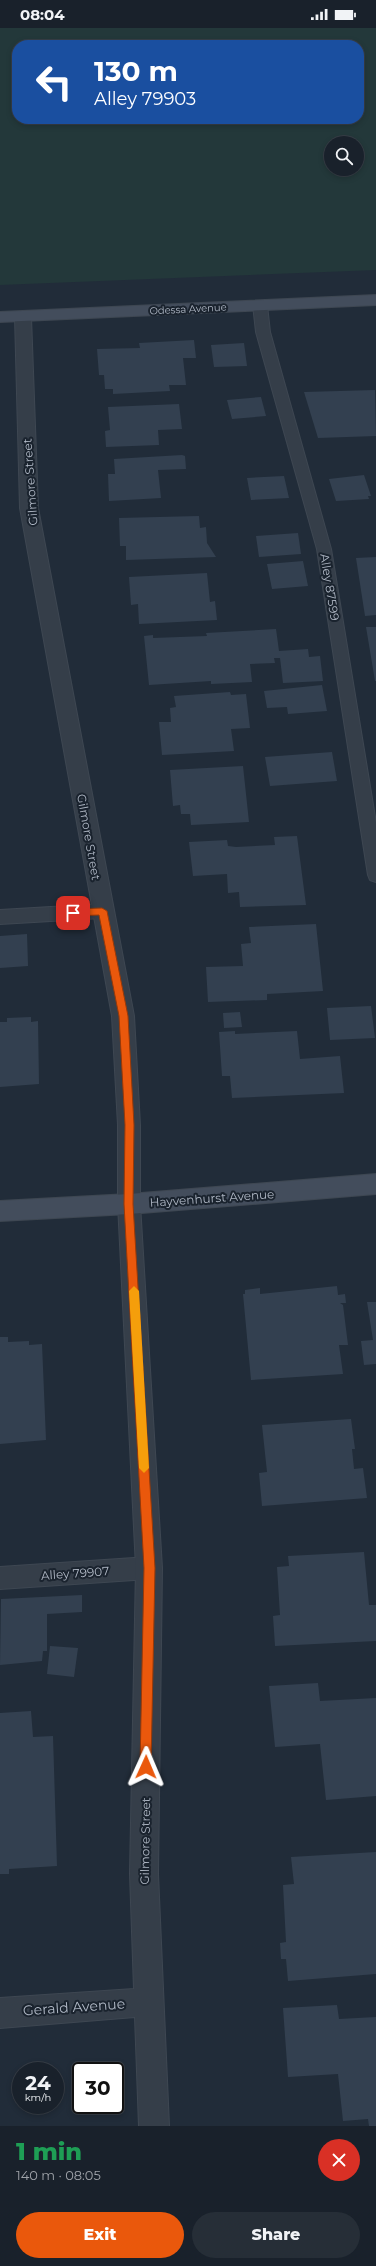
<!DOCTYPE html>
<html lang="en">
<head>
<meta charset="utf-8">
<style>
	body { margin:0; font-family:Montserrat,sans-serif; background:#262e37; color:#f1f3f6; height:100vh; display:flex; flex-direction:column; font-size:15px; white-space:nowrap }
	* { box-sizing:border-box; margin:0 }
	p { font-size:13px; color:#9fa3a9 }
	.icon { flex:none; width:22px; height:22px; fill:none; stroke:currentColor; stroke-width:2; stroke-linecap:round; stroke-linejoin:round }
	.map { position:relative; height:2098px; overflow:hidden }
	.sheet { display:flex; flex-direction:column; background:#19212b; flex:1 }
	.sheet>* { flex:none }
	.top-card { position:absolute; left:12px; top:12px; width:352px; height:84px; border-radius:16px; box-shadow:0 2px 6px #0003,0 0 0 1px #373e47; background:#1a4fa0; color:#fff; overflow:hidden }
	.tools { position:absolute; left:324px; top:108px; display:grid; gap:8px }
	.tools a { display:grid; place-items:center; width:40px; height:40px; border-radius:50%; background:#19212b; box-shadow:0 2px 6px #0003,0 0 0 1px #373e47; font-size:20px }
	.speed { position:absolute; left:12px; top:2034px; display:flex; gap:8px; font-size:20px; font-weight:700; text-align:center }
	.speed>* { display:grid; place-content:center; width:52px; height:52px; border-radius:50%; background:#19212b; box-shadow:0 2px 6px #0003,0 0 0 1px #373e47; line-height:1 }
	.speed small { font-size:10px; font-weight:400 }
	.speed .limit { border:2px solid #111; border-radius:6px; background:#fff; color:#111 }
	.pin { position:absolute; display:grid; place-items:center; width:34px; height:34px; color:#fff; margin:-17px; border-radius:8px; box-shadow:0 2px 6px #0006 }
	.me { position:absolute; width:44px; margin:-22px; rotate:1deg; stroke-linejoin:round; filter:drop-shadow(0 0 3px #0008) }
	.turn { display:flex; align-items:center; gap:14px; height:84px; padding:0 16px; font-size:18px }
	.turn .icon { width:52px; height:52px; stroke-width:2.5 }
	.turn b { display:block; font-size:28px; line-height:34px }
	.round { display:grid; place-items:center; flex:none; width:42px; height:42px; border-radius:21px; background:#262e37 }
	.summary { display:flex; align-items:center; justify-content:space-between; height:68px; padding:0 16px }
	h1 { font-size:24px; font-weight:800; line-height:30px; color:#1e9e55 }
	.cta { display:flex; gap:8px; margin-top:auto; padding:8px 16px }
	.cta a { flex:1; height:46px; border-radius:24px; background:#ea580c; color:#fff; font-size:16px; font-weight:800; line-height:46px; text-align:center }
	.cta a+a { background:#262e37; color:#f1f3f6 }
	.status { display:flex; justify-content:space-between; align-items:center; height:28px; padding:0 20px; background:#19212b; direction:ltr }
	.status svg { height:11px; fill:currentColor }
	.map>svg:first-child { display:block }
	.green { fill:#23383a; fill-rule:evenodd }
	.building { fill:#334050 }
	.lines { fill:none; stroke-linecap:round; stroke-linejoin:round }
	.lane-casing { stroke:#3e4752; stroke-width:2 }
	.street-casing { stroke:#3e4752; stroke-width:2 }
	.secondary-casing { stroke:#3e4752; stroke-width:2 }
	.lane { fill:#353e49; fill-rule:evenodd }
	.street { fill:#353e49; fill-rule:evenodd }
	.secondary { fill:#434d5c; fill-rule:evenodd }
	.route { fill:#ea580c; stroke:#983908 }
	.slow { fill:#f59e0b }
	.labels { text-anchor:middle; dominant-baseline:central; stroke-width:4; stroke-linejoin:round; paint-order:stroke }
	.far-street-label { font-size:10px; fill:#b0b8c5; stroke:#1a232e }
	.street-label { font-size:12px; fill:#b0b8c5; stroke:#1a232e }
	.near-street-label { font-size:14px; fill:#b0b8c5; stroke:#1a232e }
</style>
</head>
<body>
<div class="status"><b>08:04</b><svg viewBox="0 0 49 12"><path d="M0 12V9h3v3zM5 12V6h3v6zM10 12V3h3v9zM15 12V0h3v12zM26 1h20v11H26zM47 4h2v5h-2z"/></svg></div>
<div class="map">
<svg width="376" height="2098" viewBox="0 0 376 2098">
	<rect width="100%" height="100%" fill="#212c39"/>
	<path class="green" d="M 0,0 L 376,0 L 376,242 L 0,257 ZM 17,17 L 359,17 L 359,91 L 17,91 ZM 331,115 L 357,115 L 357,141 L 331,141 Z"/>
	<g class="building">
		<path d="M 194,312 L 196,330 L 183,330 L 186,357 L 169,357 L 170,363 L 113,366 L 113,361 L 105,361 L 104,347 L 99,347 L 97,321 L 140,320 L 139,315 Z"/>
		<path d="M 244,315 L 247,338 L 214,339 L 211,317 Z"/>
		<path d="M 375,362 L 376,408 L 318,410 L 304,364 Z"/>
		<path d="M 261,369 L 266,388 L 232,391 L 227,372 Z"/>
		<path d="M 179,376 L 182,401 L 158,402 L 159,417 L 106,419 L 105,403 L 110,402 L 108,379 Z"/>
		<path d="M 182,427 L 185,428 L 186,441 L 158,442 L 161,470 L 109,473 L 108,446 L 115,446 L 114,431 Z"/>
		<path d="M 364,447 L 371,468 L 368,468 L 369,471 L 336,473 L 329,451 Z"/>
		<path d="M 284,448 L 289,470 L 251,472 L 247,450 Z"/>
		<path d="M 199,488 L 200,500 L 206,499 L 207,515 L 216,529 L 126,532 L 126,518 L 120,518 L 119,490 Z"/>
		<path d="M 298,505 L 301,526 L 259,529 L 256,508 Z"/>
		<path d="M 376,529 L 376,587 L 365,588 L 356,530 Z"/>
		<path d="M 303,533 L 308,558 L 272,561 L 267,536 Z"/>
		<path d="M 207,545 L 210,574 L 215,573 L 217,592 L 139,596 L 138,576 L 131,577 L 129,549 Z"/>
		<path d="M 366,599 L 376,599 L 376,653 L 375,653 Z"/>
		<path d="M 276,601 L 279,623 L 308,621 L 309,629 L 320,628 L 323,653 L 283,655 L 280,630 L 274,630 L 275,635 L 250,636 L 252,654 L 211,656 L 211,653 L 149,657 L 144,608 L 153,607 L 153,610 L 207,608 L 206,605 Z"/>
		<path d="M 322,657 L 327,683 L 288,686 L 287,679 L 267,680 L 264,663 Z"/>
		<path d="M 230,664 L 231,667 L 246,666 L 250,700 L 231,701 L 234,723 L 162,727 L 159,694 L 171,694 L 170,680 L 176,679 L 174,668 Z"/>
		<path d="M 332,724 L 337,753 L 270,758 L 265,729 Z"/>
		<path d="M 243,738 L 249,794 L 191,797 L 190,786 L 181,786 L 180,777 L 173,778 L 170,742 Z"/>
		<path d="M 297,808 L 306,877 L 240,879 L 239,864 L 228,865 L 227,846 L 193,848 L 189,814 L 227,812 L 228,818 L 236,819 L 275,817 L 274,809 Z"/>
		<path d="M 316,896 L 323,963 L 267,966 L 267,972 L 208,974 L 206,939 L 243,938 L 241,916 L 251,915 L 249,899 Z"/>
		<path d="M 27,906 L 28,938 L 0,940 L 0,908 Z"/>
		<path d="M 371,978 L 375,1010 L 330,1012 L 327,980 Z"/>
		<path d="M 240,984 L 242,999 L 224,1000 L 223,985 Z"/>
		<path d="M 31,989 L 31,994 L 38,993 L 39,1056 L 0,1059 L 0,994 L 7,994 L 7,990 Z"/>
		<path d="M 235,1003 L 235,1006 L 297,1003 L 300,1031 L 340,1028 L 344,1065 L 232,1070 L 230,1048 L 222,1048 L 219,1004 Z"/>
		<path d="M 337,1258 L 338,1267 L 345,1266 L 346,1275 L 340,1275 L 343,1277 L 348,1317 L 339,1317 L 343,1346 L 251,1352 L 243,1266 L 245,1266 L 245,1262 L 260,1260 L 260,1266 Z"/>
		<path d="M 367,1274 L 376,1274 L 376,1336 L 364,1337 L 361,1313 L 373,1312 Z"/>
		<path d="M 0,1309 L 8,1309 L 8,1314 L 29,1313 L 29,1317 L 42,1316 L 46,1412 L 0,1416 Z"/>
		<path d="M 351,1391 L 355,1421 L 352,1421 L 354,1441 L 363,1440 L 367,1470 L 262,1478 L 259,1445 L 267,1444 L 262,1397 Z"/>
		<path d="M 364,1524 L 369,1577 L 376,1577 L 376,1613 L 275,1618 L 273,1588 L 280,1587 L 277,1539 L 289,1538 L 288,1528 Z"/>
		<path d="M 82,1567 L 82,1584 L 47,1586 L 47,1623 L 43,1623 L 42,1633 L 0,1637 L 1,1571 Z"/>
		<path d="M 50,1618 L 78,1620 L 74,1649 L 47,1646 Z"/>
		<path d="M 318,1655 L 320,1673 L 376,1670 L 376,1768 L 326,1772 L 320,1716 L 275,1719 L 269,1658 Z"/>
		<path d="M 31,1683 L 33,1709 L 53,1708 L 57,1838 L 9,1841 L 9,1846 L 0,1846 L 0,1685 Z"/>
		<path d="M 376,1824 L 376,1946 L 288,1953 L 286,1931 L 281,1931 L 280,1915 L 286,1914 L 283,1857 L 294,1856 L 291,1829 Z"/>
		<path d="M 337,1977 L 339,1991 L 376,1989 L 376,2098 L 369,2098 L 368,2091 L 343,2093 L 338,2046 L 288,2049 L 283,1980 Z"/>
	</g>
	<g class="lines">
		<g class="lane-casing">
			<g id="lane">
				<path d="M 260,273 L 267,277 L 270,304 L 331,521 L 376,795 L 376,854 L 370,852 L 368,847 L 317,521 L 256,304 L 253,277 Z"/>
				<path d="M 102,876 L 108,878 L 110,883 L 108,888 L 102,890 L 0,896 L 0,882 Z"/>
				<path d="M 149,1529 L 156,1533 L 160,1540 L 156,1547 L 149,1551 L 0,1561 L 0,1539 Z"/>
			</g>
		</g>
		<g class="street-casing">
			<path id="street" d="M 23,284 L 29,285 L 31,289 L 38,480 L 134,988 L 140,1097 L 140,1176 L 162,1540 L 158,1846 L 169,2098 L 139,2098 L 135,1989 L 0,2000 L 0,1970 L 134,1961 L 130,1846 L 136,1540 L 118,1176 L 118,1097 L 112,988 L 20,480 L 15,289 L 17,285 Z"/>
		</g>
		<g class="secondary-casing">
			<g id="secondary">
				<path d="M 376,267 L 376,277 L 0,294 L 0,284 Z"/>
				<path d="M 376,1146 L 376,1166 L 129,1186 L 0,1193 L 0,1173 L 129,1166 Z"/>
			</g>
		</g>
		<use href="#lane" class="lane"/>
		<use href="#street" class="street"/>
		<use href="#secondary" class="secondary"/>
	</g>
	<path class="route" d="M 102,880 L 107,883 L 128,988 L 134,1097 L 133,1176 L 155,1540 L 151,1739 L 150,1743 L 146,1744 L 142,1743 L 140,1739 L 144,1540 L 124,1176 L 125,1097 L 119,988 L 99,887 L 73,888 L 69,885 L 73,881 Z"/>
	<path class="slow" d="M 134,1258 L 139,1263 L 149,1440 L 144,1445 L 139,1440 L 129,1263 Z"/>
	<g class="labels">
		<g class="far-street-label">
			<text transform="translate(188 281) rotate(-3)">Odessa Avenue</text>
		</g>
		<g class="street-label">
			<text transform="translate(30 454) rotate(-94)">Gilmore Street</text>
			<text transform="translate(330 559) rotate(81)">Alley 87599</text>
			<text transform="translate(89 809) rotate(80)">Gilmore Street</text>
			<text transform="translate(212 1170) rotate(-4)">Hayvenhurst Avenue</text>
			<text transform="translate(75 1545) rotate(-4)">Alley 79907</text>
			<text transform="translate(145 1813) rotate(-89)">Gilmore Street</text>
		</g>
		<g class="near-street-label">
			<text transform="translate(74 1979) rotate(-4)">Gerald Avenue</text>
		</g>
	</g>
</svg>
<div class="tools">
<a><svg class="icon" aria-label="search" viewBox="0 0 24 24"><circle cx="10" cy="10" r="6"/><path d="M15 15l6 6"/></svg></a>
</div>
<div class="speed"><div>24<small>km/h</small></div><div class="limit">30</div></div>
<div class="pin" style="left:73px;top:885px;background:#d93025"><svg class="icon" aria-label="arrive" viewBox="0 0 24 24"><path d="M6 21V4h12l-3 4 3 4H6"/></svg></div>
<svg class="me" style="left:146px;top:1739px" viewBox="-20 -20 40 40"><path d="M0-17L14 15 0 8-14 15z" fill="#ea580c" stroke="#fff" stroke-width="4"/></svg>
<div class="top-card">
<div class="turn"><svg class="icon" aria-label="left" viewBox="0 0 24 24"><path d="M17 20v-9H6M10 6l-5 5 5 5"/></svg><div><b>130 m</b>Alley 79903</div></div>
</div>
</div>
<section class="sheet">
<div class="summary"><div><h1>1 min</h1><p>140 m · 08:05</p></div><a class="round" style="background:#d93025;color:#fff"><svg class="icon" aria-label="close" viewBox="0 0 24 24"><path d="M6 6l12 12M18 6L6 18"/></svg></a></div>
<div class="cta"><a>Exit</a><a>Share</a></div>
</section>
</body>
</html>
